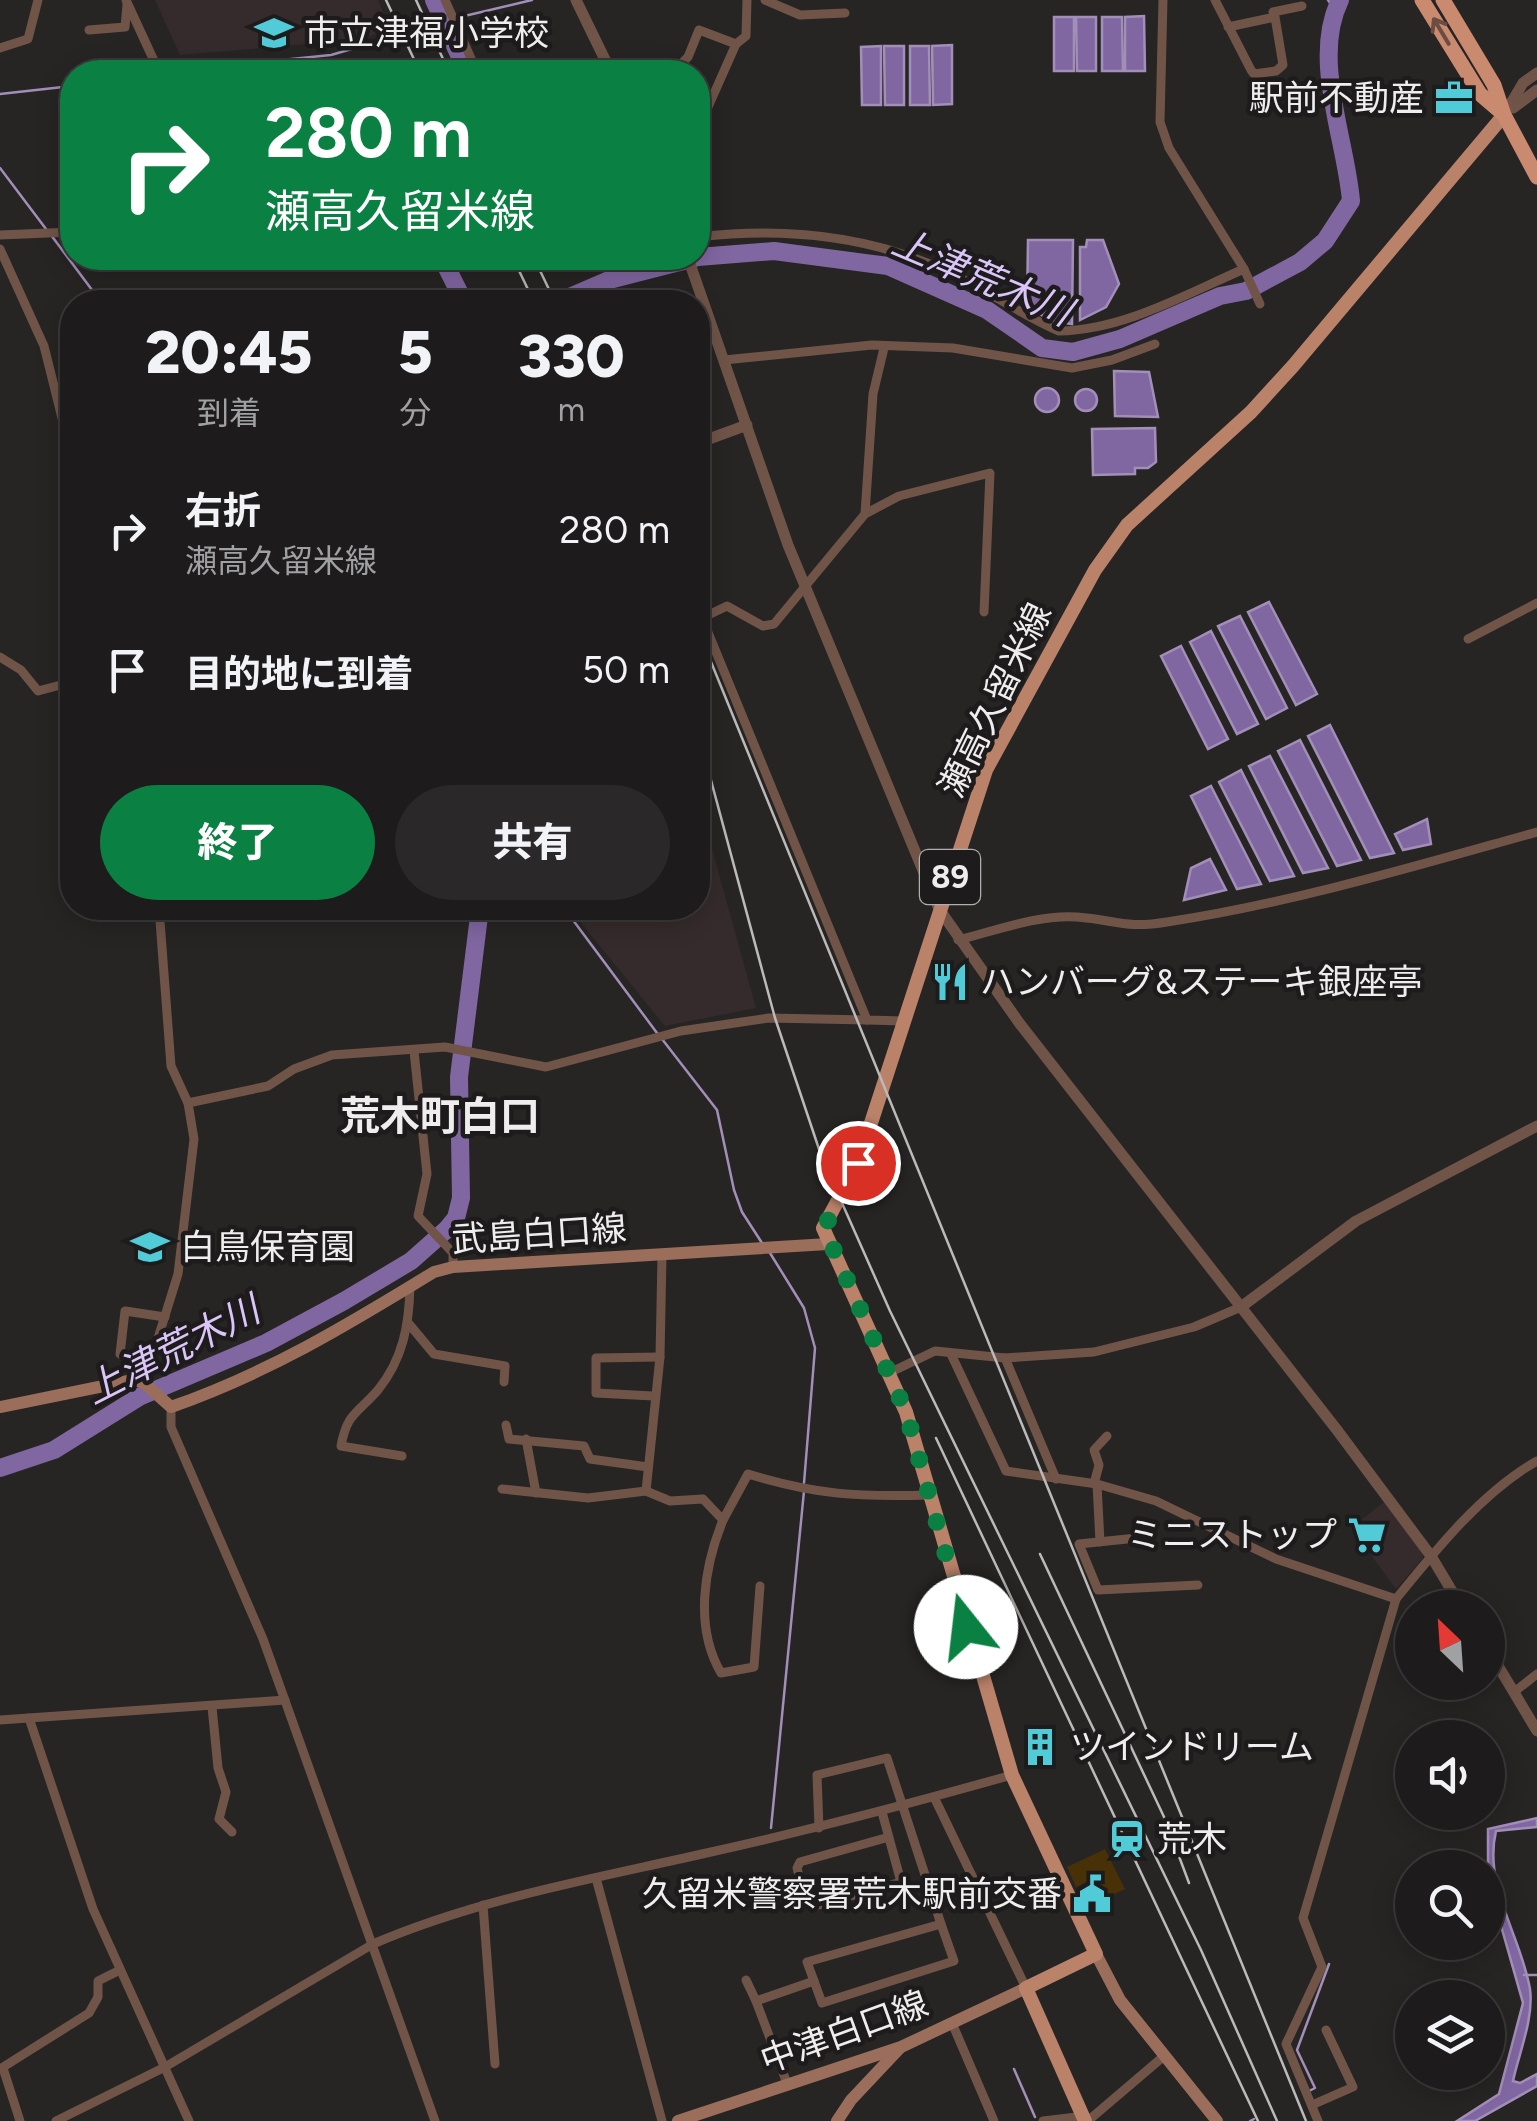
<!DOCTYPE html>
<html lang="ja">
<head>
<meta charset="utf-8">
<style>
	body { margin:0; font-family:Figtree,"Noto Sans JP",sans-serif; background:#2a2828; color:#f1f3f6; height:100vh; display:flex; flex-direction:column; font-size:38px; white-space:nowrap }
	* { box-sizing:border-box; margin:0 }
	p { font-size:32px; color:#a0a1a3 }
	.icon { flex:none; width:55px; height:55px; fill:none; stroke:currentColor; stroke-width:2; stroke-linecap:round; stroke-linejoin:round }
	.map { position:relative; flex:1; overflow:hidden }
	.panel { position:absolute; left:60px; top:290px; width:650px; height:630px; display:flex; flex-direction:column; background:#1d1b1b; border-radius:40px; box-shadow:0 5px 25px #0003,0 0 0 2px #3b393a }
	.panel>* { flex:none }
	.banner { position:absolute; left:60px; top:60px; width:650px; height:210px; border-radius:40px; box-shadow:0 5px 25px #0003,0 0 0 2px #3b393a; background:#0b8043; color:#fff; overflow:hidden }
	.needle { width:65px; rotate:335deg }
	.fabs { position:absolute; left:1395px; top:1590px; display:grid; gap:20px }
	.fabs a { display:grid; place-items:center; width:110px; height:110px; border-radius:50%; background:#1d1b1b; box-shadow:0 5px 25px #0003,0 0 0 2px #3b393a; font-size:50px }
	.pin { position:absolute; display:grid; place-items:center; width:85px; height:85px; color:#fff; margin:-42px; border:5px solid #fff; border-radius:50%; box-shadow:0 2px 10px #0007 }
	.me { position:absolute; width:110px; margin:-55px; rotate:344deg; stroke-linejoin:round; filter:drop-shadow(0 0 8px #0008) }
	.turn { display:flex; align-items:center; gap:35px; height:210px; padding:0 40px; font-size:45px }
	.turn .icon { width:130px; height:130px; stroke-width:2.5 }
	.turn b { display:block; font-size:70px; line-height:85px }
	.eta { display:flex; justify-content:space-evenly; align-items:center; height:170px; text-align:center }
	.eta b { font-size:60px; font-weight:800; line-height:70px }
	.primary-button { display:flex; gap:20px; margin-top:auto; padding:20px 40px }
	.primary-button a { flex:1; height:115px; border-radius:60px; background:#0b8043; color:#fff; font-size:40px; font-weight:800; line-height:115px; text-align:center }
	.primary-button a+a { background:#2a2828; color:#f1f3f6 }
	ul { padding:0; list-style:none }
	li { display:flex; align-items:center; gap:30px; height:140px; padding:0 40px }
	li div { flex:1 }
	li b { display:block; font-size:38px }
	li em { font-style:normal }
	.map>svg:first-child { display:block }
	.built { fill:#352b2c }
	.green { fill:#483107 }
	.water { fill:#8167a2; stroke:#a28fb8; stroke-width:2.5 }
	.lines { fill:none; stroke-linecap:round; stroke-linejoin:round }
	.stream { stroke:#a28fb8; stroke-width:2.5 }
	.river { stroke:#8167a2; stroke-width:18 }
	.minor { stroke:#705448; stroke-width:9 }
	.tertiary { stroke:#705448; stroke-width:11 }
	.secondary { stroke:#9b6e5c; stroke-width:12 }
	.primary { stroke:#bb826a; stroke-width:14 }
	.trunk { stroke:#ca8a70; stroke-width:15 }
	.rail { stroke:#bbb9b9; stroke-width:2.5 }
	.oneway { stroke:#6b4d41 }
	.route { stroke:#0b8043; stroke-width:18; stroke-dasharray:0 32.4 }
	.labels { text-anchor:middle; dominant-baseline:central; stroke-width:9; stroke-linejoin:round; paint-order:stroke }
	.shield { fill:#1d1b1b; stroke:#b0aeae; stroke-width:2.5 }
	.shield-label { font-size:32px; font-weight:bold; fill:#efeded }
	.poi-label { font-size:35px; fill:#efeded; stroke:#1d1b1b; text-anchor:start }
	.street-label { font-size:35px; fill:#efeded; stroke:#1d1b1b }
	.water-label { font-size:38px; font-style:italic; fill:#dac5f8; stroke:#1d1b1b }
	.quarter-label { font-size:40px; font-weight:bold; fill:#efeded; stroke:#1d1b1b }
</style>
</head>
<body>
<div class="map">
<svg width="1537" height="2121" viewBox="0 0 1537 2121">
	<rect width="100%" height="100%" fill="#272424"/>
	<g class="built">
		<path d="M 155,0 L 378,0 L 390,27 L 365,39 L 180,55 Z"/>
		<path d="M 698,798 L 756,1008 L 665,1026 L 569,908 L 698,908 Z"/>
		<path d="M 1384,1502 L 1423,1552 L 1423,1558 L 1396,1589 L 1351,1528 Z"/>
	</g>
	<path class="green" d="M 1105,1849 L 1125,1889 L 1102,1900 L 1092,1879 L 1076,1887 L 1067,1867 Z"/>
	<g class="water">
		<path d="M 1144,16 L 1145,71 L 1125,71 L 1125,17 Z"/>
		<rect x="1054" y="17" width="20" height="54"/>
		<path d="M 1076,17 L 1096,17 L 1096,71 L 1077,71 Z"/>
		<path d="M 1102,17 L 1122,17 L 1123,71 L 1102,71 Z"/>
		<path d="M 952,45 L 952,104 L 933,105 L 932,46 Z"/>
		<path d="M 881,46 L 881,105 L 862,105 L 861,47 Z"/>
		<path d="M 884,46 L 904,46 L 904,105 L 885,105 Z"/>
		<path d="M 910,46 L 929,46 L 930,105 L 910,105 Z"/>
		<path d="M 1028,240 L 1073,240 L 1072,324 L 1052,321 L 1027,307 Z"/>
		<path d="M 1087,240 L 1103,240 L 1119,284 L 1106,307 L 1080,320 L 1080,247 L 1086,247 Z"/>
		<path d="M 1114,371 L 1149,372 L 1158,417 L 1115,416 Z"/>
		<circle cx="1047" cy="400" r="12"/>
		<circle cx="1086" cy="400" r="11"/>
		<path d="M 1155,428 L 1156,462 L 1148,468 L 1135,468 L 1135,474 L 1093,475 L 1092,429 Z"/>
		<path d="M 1269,602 L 1317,694 L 1296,705 L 1248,612 Z"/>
		<path d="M 1240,616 L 1287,708 L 1266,719 L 1218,626 Z"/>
		<path d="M 1211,631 L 1258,724 L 1237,734 L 1190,642 Z"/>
		<path d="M 1181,646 L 1228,739 L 1208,749 L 1161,656 Z"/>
		<path d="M 1330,725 L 1394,853 L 1370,858 L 1308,736 Z"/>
		<path d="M 1300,740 L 1361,860 L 1337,866 L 1278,751 Z"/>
		<path d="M 1270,756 L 1328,868 L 1303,873 L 1249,766 Z"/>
		<path d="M 1241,770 L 1294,876 L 1270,881 L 1219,782 Z"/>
		<path d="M 1211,786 L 1261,884 L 1237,889 L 1191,796 Z"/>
		<path d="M 1427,819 L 1431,844 L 1403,850 L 1395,834 Z"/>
		<path d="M 1210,859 L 1226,890 L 1184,900 L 1191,868 Z"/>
		<path d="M 1537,1818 L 1537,1827 L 1496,1831 C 1483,1886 1521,1936 1530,1989 C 1534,2018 1519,2053 1513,2081 L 1520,2083 L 1537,2074 L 1537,2086 L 1475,2121 L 1457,2121 L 1499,2094 L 1523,2003 L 1488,1880 L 1488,1829 Z"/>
	</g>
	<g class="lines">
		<g class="stream">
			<path d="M 1328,0 L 1335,10"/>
			<path d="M 456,18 L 532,0"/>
			<path d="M 161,72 L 331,55 L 448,21"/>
			<path d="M 0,94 L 72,86"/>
			<path d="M 0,168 L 46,229"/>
			<path d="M 51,235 L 101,302"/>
			<path d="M 564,908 L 657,1033"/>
			<path d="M 662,1039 L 717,1110 L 734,1190 L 742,1212 L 762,1243"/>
			<path d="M 770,1253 L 804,1308 L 815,1348 L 804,1483"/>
			<path d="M 771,1828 L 804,1491"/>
			<path d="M 1524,1975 L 1537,1975"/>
			<path d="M 1014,2069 L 1035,2117"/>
			<path d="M 1309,2091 L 1315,2088 L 1297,2050 L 1329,1964"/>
			<path d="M 1250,2121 L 1254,2119"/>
		</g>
		<g class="river">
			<path d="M 434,0 L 467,72"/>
			<path d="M 698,257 L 774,251 L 888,266 L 987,310 L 1042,348 L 1073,352 L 1120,339 L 1220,296 L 1246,291 L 1300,262 L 1325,241 L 1351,201 C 1346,139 1311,59 1340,0"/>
			<path d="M 442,258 L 464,302"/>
			<path d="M 558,302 L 609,280 L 695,258"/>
			<path d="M 0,1468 L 54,1450 L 139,1397 L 266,1343 L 344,1301 L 411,1261 L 447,1229 L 456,1218 L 461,1198 L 459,1077 L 480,908"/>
		</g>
		<g class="minor">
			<path d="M 126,0 L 155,63"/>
			<path d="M 445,0 L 477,72"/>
			<path d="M 765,0 L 800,15 L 845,13"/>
			<path d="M 1215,0 L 1251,70 L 1254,74 L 1276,71 L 1283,65 L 1275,17 L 1228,27"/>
			<path d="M 1273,12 L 1302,6"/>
			<path d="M 89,30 L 125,27 L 127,5"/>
			<path d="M 0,48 L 28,39 L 38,0"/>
			<path d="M 673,72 L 688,57 L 699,30 L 736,44"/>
			<path d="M 698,148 L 703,144 L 700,125 L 736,44 L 746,36 L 747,0"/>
			<path d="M 0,235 L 72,232"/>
			<path d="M 698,237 C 793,226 886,237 972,284 C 1002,300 1028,318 1059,331 C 1124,330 1186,294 1244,269 L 1169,148 L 1160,122 L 1163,0"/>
			<path d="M 0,249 L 44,346 L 72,458"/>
			<path d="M 1244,269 L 1260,304"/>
			<path d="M 724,360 L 872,345 L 953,348 L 1072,368 L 1112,360 L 1155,344"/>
			<path d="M 865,514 L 899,496 L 990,473 L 984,612"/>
			<path d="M 698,608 L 867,1020 L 904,1021"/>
			<path d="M 702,618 L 727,606 L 763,626 L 774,624 L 865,514 L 873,394 L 884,348"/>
			<path d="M 1468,639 L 1537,603"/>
			<path d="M 0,657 L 21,670 L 38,691 L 72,682"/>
			<path d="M 958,940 C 995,931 1039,914 1077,917 C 1116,920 1125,929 1167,922 C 1292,903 1415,866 1537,832"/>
			<path d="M 414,1051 L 427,1174 L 418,1216 L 453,1253 L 453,1267"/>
			<path d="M 188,1103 L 268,1086 L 294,1069 L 332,1055 L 445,1047 L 546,1067 L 681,1031 L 769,1018 L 867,1020"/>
			<path d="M 409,1324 L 434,1354 L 505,1366 L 504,1382"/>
			<path d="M 120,1354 L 125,1311 L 165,1317"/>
			<path d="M 951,1354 L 1006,1471 L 1097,1484 L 1156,1501 L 1276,1559 L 1396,1599"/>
			<path d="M 1005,1358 L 1056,1479"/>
			<path d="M 891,1372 L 935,1351 L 1005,1358 L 1094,1352 L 1194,1327 L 1241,1307"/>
			<path d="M 144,1383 L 178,1274 L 194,1139 L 188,1103 L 171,1066 L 159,908"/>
			<path d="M 653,1396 L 596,1393 L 596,1358 L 660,1357"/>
			<path d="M 171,1407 L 171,1427 L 263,1639 L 435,2121"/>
			<path d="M 506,1425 L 509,1439 L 584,1446 L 590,1459 L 648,1467"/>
			<path d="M 526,1439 L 536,1493"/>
			<path d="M 402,1456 L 341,1446 C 347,1413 357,1414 378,1390 C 403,1359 409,1325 410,1287"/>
			<path d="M 1094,1484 L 1099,1465 L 1094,1450 L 1107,1436"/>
			<path d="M 1097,1484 L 1100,1542"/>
			<path d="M 502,1489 L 588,1498 L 646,1491 L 670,1501 L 703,1499 L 723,1520 L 748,1474 C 817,1495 857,1497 929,1495"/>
			<path d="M 646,1491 L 660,1357 L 662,1255"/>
			<path d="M 723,1520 C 704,1567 694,1627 721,1673 L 754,1667 L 760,1586"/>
			<path d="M 1146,1537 L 1079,1544 L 1098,1590 L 1198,1585"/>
			<path d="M 1514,1692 L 1537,1674"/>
			<path d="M 212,1707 L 218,1768 L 226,1792 L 219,1819 L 232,1832"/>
			<path d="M 29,1718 L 93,1909 L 189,2121"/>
			<path d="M 0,1720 L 285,1700"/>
			<path d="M 934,1797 L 1026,1988"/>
			<path d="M 882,1812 L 901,1882 L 815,1906 L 806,1903 L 797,1868 L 800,1862 L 889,1837"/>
			<path d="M 596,1878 L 662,2121"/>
			<path d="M 483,1905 L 495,2064"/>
			<path d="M 746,1980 L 756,2001"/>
			<path d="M 814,1981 L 822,2003 L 954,1961 L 941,1924"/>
			<path d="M 952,2023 L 994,2121"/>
			<path d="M 3,2068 L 20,2121"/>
			<path d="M 0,2069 L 89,2013 L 98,1997 L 98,1981 L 120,1970"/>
			<path d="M 788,2086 L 756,2001 L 814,1981 L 807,1962 L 941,1924 L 887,1758 L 817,1775 L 819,1828"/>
			<path d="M 1312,2105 L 1353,2087 L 1326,2030"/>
			<path d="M 1089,2120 L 1164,2056"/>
			<path d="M 56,2121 L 165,2067 L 373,1944 C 478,1899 592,1879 702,1854 C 807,1831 909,1804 1012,1775"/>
			<path d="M 1043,2121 L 1085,2116"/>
			<path d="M 1318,2121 L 1286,2044 L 1322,1967 L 1303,1918 L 1396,1599 C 1435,1551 1482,1492 1537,1461"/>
		</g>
		<g class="tertiary">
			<path d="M 576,0 L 611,72"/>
			<path d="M 1513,108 L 1537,90"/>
			<path d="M 1504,115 L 1523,83 L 1537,73"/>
			<path d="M 688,258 L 788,545 L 939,909 L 1020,1024 L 1337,1430 L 1431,1556 L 1462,1608"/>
			<path d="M 698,443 L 747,425"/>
			<path d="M 1241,1307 L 1356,1221 L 1537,1126"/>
			<path d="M 1488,1649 L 1537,1731"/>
		</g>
		<g class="secondary">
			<path d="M 0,1407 L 133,1380 L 144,1383 L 171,1407 C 268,1373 346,1326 434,1272 L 453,1267 L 828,1244"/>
			<path d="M 1096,1954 L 1120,2000 L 1217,2121"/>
			<path d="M 678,2121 L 901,2047 L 1026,1988"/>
			<path d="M 837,2121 L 851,2100 L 899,2049"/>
		</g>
		<path class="primary" d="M 1085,2121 L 1026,1988 L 1096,1954 L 1012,1775 L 906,1412 L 823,1228 L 858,1163 L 986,770 L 1095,570 L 1127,525 L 1251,412 L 1293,366 L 1504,115"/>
		<g class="trunk">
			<path d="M 1422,0 L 1480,94 L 1501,112"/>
			<path d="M 1443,0 L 1494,85 L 1504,115 L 1537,177"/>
		</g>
		<g class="rail">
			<path d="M 386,0 L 420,72"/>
			<path d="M 416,0 L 449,72"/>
			<path d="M 513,258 L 534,302"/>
			<path d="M 534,258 L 555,302"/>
			<path d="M 698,630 L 1306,2121"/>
			<path d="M 698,732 L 775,1018 L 822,1158 L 890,1311 L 1201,1950 L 1277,2121"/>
			<path d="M 936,1438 L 1258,2121"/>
			<path d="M 1040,1554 L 1165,1819 L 1189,1883"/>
		</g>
	</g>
	<defs><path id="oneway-shaft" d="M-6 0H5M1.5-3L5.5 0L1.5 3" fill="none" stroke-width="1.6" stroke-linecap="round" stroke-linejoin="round" transform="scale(2.5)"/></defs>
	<use class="oneway" href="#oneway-shaft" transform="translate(1441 31) rotate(-121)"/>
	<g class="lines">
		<path class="route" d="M 858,1163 L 824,1228 L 906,1412 L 966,1627"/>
	</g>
	<defs>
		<g id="school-bare" transform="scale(3)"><path d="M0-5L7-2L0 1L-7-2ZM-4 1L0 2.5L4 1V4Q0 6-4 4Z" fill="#52cbd8" stroke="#1d1b1b" stroke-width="2.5" paint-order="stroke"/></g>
		<g id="office-bare" transform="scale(3)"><path d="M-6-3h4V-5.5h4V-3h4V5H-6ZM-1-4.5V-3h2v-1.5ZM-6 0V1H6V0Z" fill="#52cbd8" stroke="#1d1b1b" stroke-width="2.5" paint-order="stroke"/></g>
		<g id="restaurant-bare" transform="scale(3)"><path d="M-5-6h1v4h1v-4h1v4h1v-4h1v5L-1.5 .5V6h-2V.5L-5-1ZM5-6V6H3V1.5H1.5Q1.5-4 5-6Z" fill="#52cbd8" stroke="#1d1b1b" stroke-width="2.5" paint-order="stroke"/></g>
		<g id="supermarket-bare" transform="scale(3)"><path d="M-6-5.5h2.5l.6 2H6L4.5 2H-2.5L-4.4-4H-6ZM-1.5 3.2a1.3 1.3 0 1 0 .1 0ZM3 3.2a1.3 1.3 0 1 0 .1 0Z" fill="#52cbd8" stroke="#1d1b1b" stroke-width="2.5" paint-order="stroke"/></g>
		<g id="building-bare" transform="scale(3)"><path d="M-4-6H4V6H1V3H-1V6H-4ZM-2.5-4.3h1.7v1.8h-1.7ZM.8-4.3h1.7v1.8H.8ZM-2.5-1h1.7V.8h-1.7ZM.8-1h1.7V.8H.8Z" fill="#52cbd8" stroke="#1d1b1b" stroke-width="2.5" paint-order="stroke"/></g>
		<g id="station-bare" transform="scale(3)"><path d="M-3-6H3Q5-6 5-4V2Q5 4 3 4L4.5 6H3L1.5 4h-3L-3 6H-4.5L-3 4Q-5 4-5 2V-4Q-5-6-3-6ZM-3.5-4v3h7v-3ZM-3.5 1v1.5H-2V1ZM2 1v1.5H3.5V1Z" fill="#52cbd8" stroke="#1d1b1b" stroke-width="2.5" paint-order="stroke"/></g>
		<g id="civic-bare" transform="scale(3)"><path d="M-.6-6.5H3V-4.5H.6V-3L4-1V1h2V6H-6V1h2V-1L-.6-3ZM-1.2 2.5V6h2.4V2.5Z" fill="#52cbd8" stroke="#1d1b1b" stroke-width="2.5" paint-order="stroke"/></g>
	</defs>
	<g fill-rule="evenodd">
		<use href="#school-bare" x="274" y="33"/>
		<use href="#office-bare" x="1454" y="98"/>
		<use href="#restaurant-bare" x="950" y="982"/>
		<use href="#school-bare" x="150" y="1247"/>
		<use href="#supermarket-bare" x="1367" y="1535"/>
		<use href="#building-bare" x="1040" y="1747"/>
		<use href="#station-bare" x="1127" y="1839"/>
		<use href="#civic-bare" x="1092" y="1894"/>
	</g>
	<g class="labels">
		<rect class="shield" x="920" y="850" width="60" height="54" rx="8"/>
		<g class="shield-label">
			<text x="950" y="877">89</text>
		</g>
		<g class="poi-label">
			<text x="304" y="33">市立津福小学校</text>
			<text x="1424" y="98" text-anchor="end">駅前不動産</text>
			<text x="980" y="982">ハンバーグ&amp;ステーキ銀座亭</text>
			<text x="180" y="1247">白鳥保育園</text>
			<text x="1337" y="1535" text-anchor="end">ミニストップ</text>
			<text x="1070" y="1747">ツインドリーム</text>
			<text x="1157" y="1839">荒木</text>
			<text x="1062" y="1894" text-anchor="end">久留米警察署荒木駅前交番</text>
		</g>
		<g class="street-label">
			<text transform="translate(995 700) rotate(-64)">瀬高久留米線</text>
			<text transform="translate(539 1234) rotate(-4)">武島白口線</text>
			<text transform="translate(844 2032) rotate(-20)">中津白口線</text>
		</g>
		<g class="water-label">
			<text transform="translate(982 277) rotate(23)">上津荒木川</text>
			<text transform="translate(172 1350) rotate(-27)">上津荒木川</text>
		</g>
		<g class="quarter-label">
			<text x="440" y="1116">荒木町白口</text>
		</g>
	</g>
</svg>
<div class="fabs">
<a><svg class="needle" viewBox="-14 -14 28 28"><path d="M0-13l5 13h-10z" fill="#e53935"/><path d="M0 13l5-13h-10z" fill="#a0a1a3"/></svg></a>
<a><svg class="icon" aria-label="sound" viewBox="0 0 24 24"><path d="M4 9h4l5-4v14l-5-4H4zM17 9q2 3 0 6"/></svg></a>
<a><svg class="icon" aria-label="search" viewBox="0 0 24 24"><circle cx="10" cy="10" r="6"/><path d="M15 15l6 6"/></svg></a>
<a><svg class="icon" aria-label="layers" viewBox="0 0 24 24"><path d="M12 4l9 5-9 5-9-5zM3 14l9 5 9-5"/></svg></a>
</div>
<div class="pin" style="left:858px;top:1163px;background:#d93025"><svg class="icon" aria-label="arrive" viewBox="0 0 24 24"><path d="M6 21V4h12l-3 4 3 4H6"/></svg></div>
<svg class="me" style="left:966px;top:1627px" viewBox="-20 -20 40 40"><circle r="19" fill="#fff"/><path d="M0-13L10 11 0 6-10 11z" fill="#0b8043"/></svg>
<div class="banner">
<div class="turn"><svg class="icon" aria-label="right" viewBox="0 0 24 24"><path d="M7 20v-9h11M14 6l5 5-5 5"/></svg><div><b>280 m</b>瀬高久留米線</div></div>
</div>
<section class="panel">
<div class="eta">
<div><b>20:45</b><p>到着</p></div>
<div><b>5</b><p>分</p></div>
<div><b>330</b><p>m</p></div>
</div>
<ul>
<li><svg class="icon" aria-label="right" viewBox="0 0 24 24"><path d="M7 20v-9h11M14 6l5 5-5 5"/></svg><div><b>右折</b><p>瀬高久留米線</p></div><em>280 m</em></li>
<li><svg class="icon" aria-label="arrive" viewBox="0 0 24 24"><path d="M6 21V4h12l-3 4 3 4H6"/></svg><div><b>目的地に到着</b></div><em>50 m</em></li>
</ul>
<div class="primary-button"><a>終了</a><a>共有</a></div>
</section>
</div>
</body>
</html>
